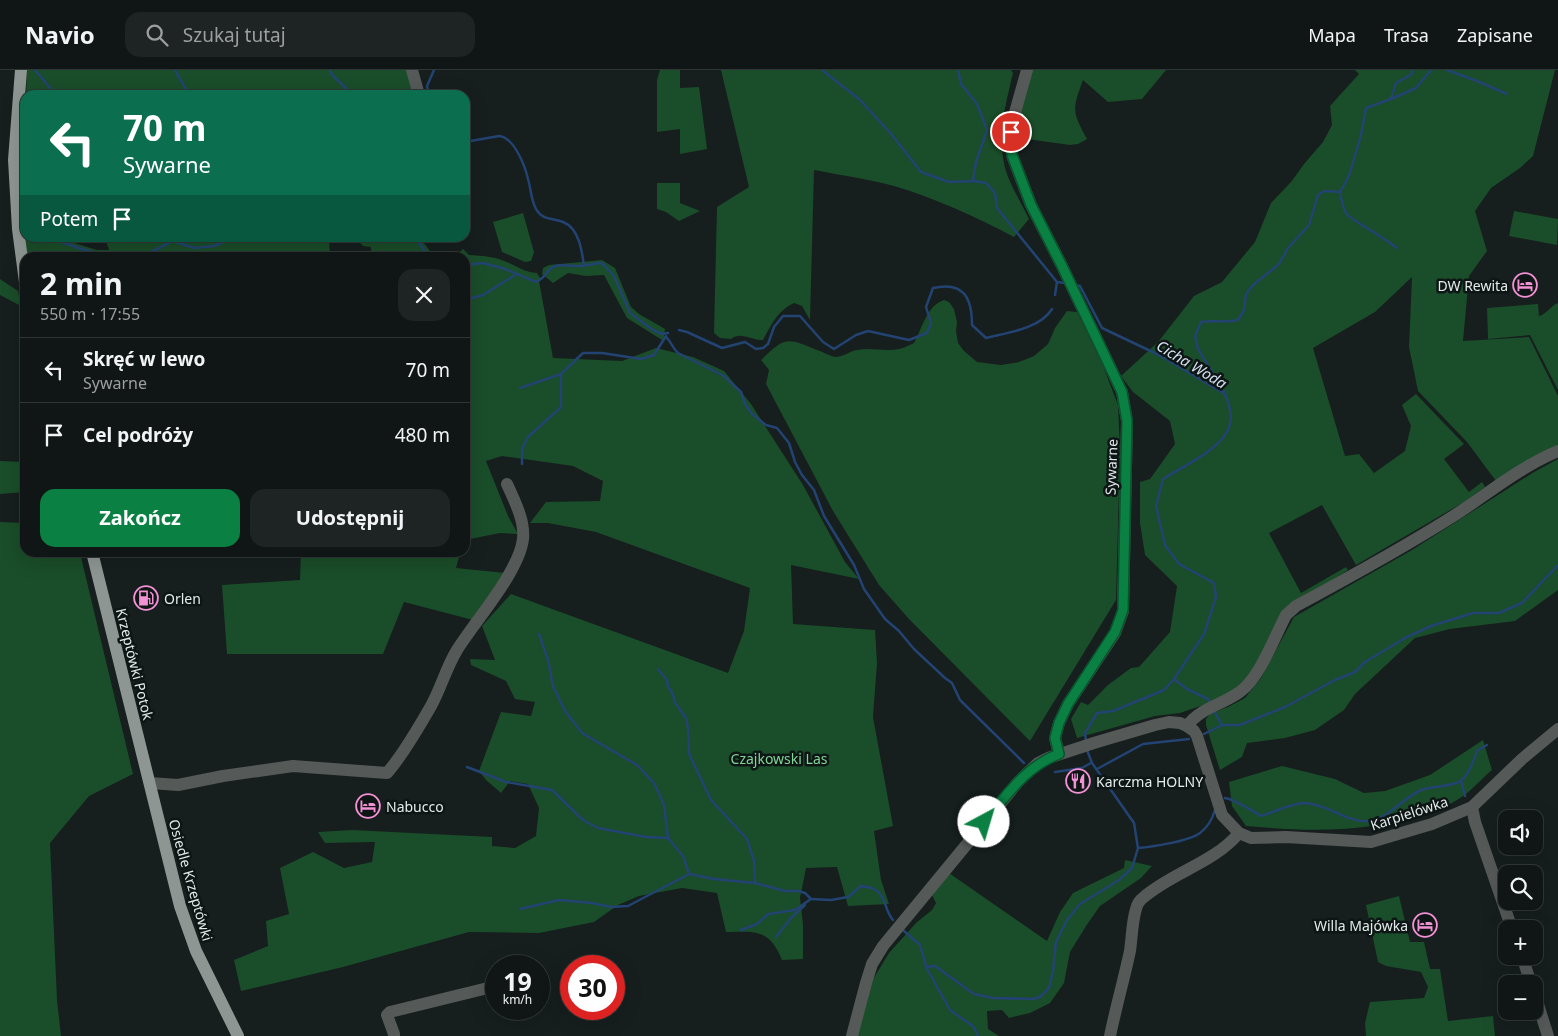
<!DOCTYPE html>
<html lang="pl">
<head>
<meta charset="utf-8">
<style>
	body { margin:0; font-family:"Noto Sans",sans-serif; background:#1e2323; color:#f1f3f6; height:100vh; display:flex; flex-direction:column; font-size:19px; white-space:nowrap }
	* { box-sizing:border-box; margin:0 }
	p { font-size:16px; color:#9c9fa1 }
	.icon { flex:none; width:28px; height:28px; fill:none; stroke:currentColor; stroke-width:2; stroke-linecap:round; stroke-linejoin:round }
	.map { position:relative; flex:1; overflow:hidden }
	.sheet { position:absolute; left:20px; top:182px; width:450px; height:305px; display:flex; flex-direction:column; background:#101616; border-radius:15px; box-shadow:0 5px 20px #0002,0 0 0 1px #303535 }
	.sheet>* { flex:none }
	.hud { position:absolute; left:20px; top:20px; width:450px; height:152px; border-radius:15px; box-shadow:0 5px 20px #0002,0 0 0 1px #303535; background:#0b6e4f; color:#fff; overflow:hidden }
	.controls { position:absolute; left:1498px; top:740px; display:grid; gap:10px }
	.controls a { display:grid; place-items:center; width:45px; height:45px; border-radius:10px; background:#101616; box-shadow:0 5px 20px #0002,0 0 0 1px #303535; font-size:25px }
	.speed { position:absolute; left:485px; top:885px; display:flex; gap:10px; font-size:25px; font-weight:700; text-align:center }
	.speed>* { display:grid; place-content:center; width:65px; height:65px; border-radius:50%; background:#101616; box-shadow:0 5px 20px #0002,0 0 0 1px #303535; line-height:1 }
	.speed small { font-size:12px; font-weight:400 }
	.speed .limit { border:8px solid #d22; background:#fff; color:#111 }
	.pin { position:absolute; display:grid; place-items:center; width:42px; height:42px; color:#fff; margin:-21px; border:2px solid #fff; border-radius:50%; box-shadow:0 1px 5px #0007 }
	.me { position:absolute; width:55px; margin:-28px; rotate:39deg; stroke-linejoin:round; filter:drop-shadow(0 0 4px #0008) }
	.turn { display:flex; align-items:center; gap:18px; height:105px; padding:0 20px; font-size:22px }
	.turn .icon { width:65px; height:65px; stroke-width:2.5 }
	.turn b { display:block; font-size:35px; line-height:42px }
	.then { display:flex; align-items:center; height:48px; padding:0 20px; background:#0003; gap:10px; font-size:19px }
	.round { display:grid; place-items:center; flex:none; width:52px; height:52px; border-radius:15px; background:#1e2323 }
	.headline { display:flex; align-items:center; justify-content:space-between; height:85px; padding:0 20px }
	h1 { font-size:30px; font-weight:700; line-height:38px }
	.primary-button { display:flex; gap:10px; margin-top:auto; padding:10px 20px }
	.primary-button a { flex:1; height:58px; border-radius:15px; background:#0b8043; color:#fff; font-size:20px; font-weight:700; line-height:58px; text-align:center }
	.primary-button a+a { background:#1e2323; color:#f1f3f6 }
	ul { padding:0; list-style:none }
	li { display:flex; align-items:center; gap:15px; height:65px; padding:0 20px; border-top:1px solid #303535 }
	li div { flex:1 }
	li b { display:block; font-size:19px }
	li em { font-style:normal }
	header { display:flex; align-items:center; gap:30px; box-sizing:border-box; height:70px; padding:0 25px; background:#101616; border-bottom:1px solid #303535 }
	header strong { font-size:24px }
	nav { display:flex; gap:28px; margin-inline-start:auto; font-size:18px }
	.search { width:350px; height:45px; background:#1e2323; display:flex; align-items:center; gap:12px; box-sizing:border-box; padding:0 18px; border-radius:15px; color:#9c9fa1; font-size:19px }
	.map>svg:first-child { display:block }
	.green { fill:#1a4d29 }
	.lines { fill:none; stroke-linecap:round; stroke-linejoin:round }
	.stream { stroke:#234372; stroke-width:2.5 }
	.minor { stroke:#555957; stroke-width:12 }
	.major { stroke:#8e9693; stroke-width:12 }
	.route-casing { stroke:#07532c; stroke-width:12 }
	.route { stroke:#0b8043; stroke-width:9 }
	.labels { text-anchor:middle; dominant-baseline:central; stroke-width:5; stroke-linejoin:round; paint-order:stroke }
	.poi-label { font-size:14px; fill:#e5eaea; stroke:#0d1515; text-anchor:start }
	.street-label { font-size:14px; fill:#e5eaea; stroke:#0d1515 }
	.park-label { font-size:14px; fill:#83d496; stroke:#0d1515 }
	.water-label { font-size:15px; font-style:italic; fill:#d8e2f1; stroke:#0d1515 }
</style>
</head>
<body>
<header>
<strong>Navio</strong>
<div class="search"><svg class="icon" aria-label="search" viewBox="0 0 24 24"><circle cx="10" cy="10" r="6"/><path d="M15 15l6 6"/></svg>Szukaj tutaj</div>
<nav><a>Mapa</a><a>Trasa</a><a>Zapisane</a></nav>
</header>
<div class="map">
<svg width="1558" height="966" viewBox="0 0 1558 966">
	<rect width="100%" height="100%" fill="#161e1e"/>
	<g class="green">
		<path d="M 27,0 L 409,0 L 414,22 L 398,25 L 26,25 Z"/>
		<path d="M 660,0 L 680,0 L 680,18 L 699,17 L 707,79 L 680,84 L 680,59 L 657,62 L 657,10 Z"/>
		<path d="M 721,0 L 1011,0 L 1013,3 C 1005,37 995,72 1008,107 C 1014,121 1022,135 1029,149 L 1014,167 C 976,147 935,128 894,116 C 868,109 840,105 814,100 L 810,250 L 802,236 L 794,233 C 778,240 771,255 763,270 C 751,271 742,261 731,269 L 720,268 L 714,263 L 717,137 L 749,117 Z"/>
		<path d="M 1031,0 L 1166,0 L 1142,29 L 1108,32 L 1083,10 C 1072,40 1072,41 1087,69 L 1078,74 L 1070,75 L 1020,68 L 1017,57 Z"/>
		<path d="M 1355,0 L 1555,0 L 1533,86 L 1520,98 L 1491,118 L 1475,141 L 1487,181 L 1469,206 L 1463,271 L 1529,267 L 1558,326 L 1558,376 L 1496,411 L 1467,372 L 1418,321 L 1409,277 L 1412,207 L 1375,242 L 1313,278 L 1345,386 L 1359,384 L 1374,403 L 1405,381 L 1411,356 L 1402,335 L 1416,324 L 1464,374 L 1444,389 L 1469,422 L 1482,412 L 1485,417 L 1464,432 L 1356,495 L 1322,435 L 1269,463 L 1301,523 L 1346,497 L 1348,500 L 1331,511 L 1304,525 L 1249,606 L 1237,618 L 1212,632 L 1180,643 L 1155,646 L 1077,668 L 1071,649 L 1081,632 L 1088,635 L 1108,615 L 1131,598 L 1139,597 L 1170,562 L 1177,516 L 1145,485 L 1140,453 L 1140,412 L 1150,409 L 1175,374 L 1170,351 L 1133,322 L 1121,306 L 1158,272 L 1194,226 L 1222,212 L 1255,172 L 1271,133 L 1291,112 L 1304,94 L 1323,72 L 1332,55 L 1330,36 L 1359,4 Z"/>
		<path d="M 22,67 L 25,70 L 25,168 L 58,168 L 97,180 L 109,180 L 105,168 L 329,168 L 330,187 L 27,187 C 22,147 20,107 22,67 Z"/>
		<path d="M 657,113 L 680,113 L 680,133 L 700,141 L 679,151 L 666,142 L 657,139 Z"/>
		<path d="M 1514,141 L 1558,149 L 1557,175 L 1509,166 Z"/>
		<path d="M 523,143 L 534,182 L 531,191 L 525,192 L 502,182 L 493,152 Z"/>
		<path d="M 356,168 L 420,168 L 433,185 L 426,188 L 371,187 L 371,177 L 363,176 Z"/>
		<path d="M 463,179 L 469,185 C 482,186 492,186 504,191 C 518,196 522,202 537,203 L 541,210 L 539,211 L 553,288 L 622,291 L 656,278 L 693,287 L 724,301 L 751,334 L 803,415 L 845,492 L 859,509 L 791,495 L 793,554 L 875,560 L 877,593 L 873,647 L 893,756 L 874,761 L 881,810 L 889,834 L 848,836 L 837,797 L 806,798 L 800,828 L 803,855 L 803,889 L 782,890 C 769,858 755,862 726,862 L 717,823 L 682,818 L 639,826 L 618,835 L 594,852 L 539,863 L 469,862 L 343,897 L 241,921 L 234,890 L 268,876 L 266,851 L 289,844 L 280,798 L 313,782 L 344,798 L 372,792 L 375,772 L 325,773 L 318,762 L 352,760 L 492,767 L 492,776 L 515,778 L 536,766 L 539,738 L 528,714 L 510,711 L 501,723 L 486,710 L 479,701 L 501,642 L 531,646 L 535,632 L 515,629 L 506,611 L 471,595 L 470,589 L 495,590 L 482,556 L 511,524 L 728,603 L 744,561 L 750,518 L 596,462 L 548,453 L 530,453 L 546,432 L 600,431 L 603,411 L 573,396 L 502,386 L 486,391 L 508,446 L 518,464 L 500,463 L 465,470 L 465,188 L 454,187 Z"/>
		<path d="M 602,190 L 615,198 L 631,237 L 639,244 L 665,259 L 664,267 L 662,270 L 627,248 L 604,205 L 586,206 L 568,203 L 553,213 L 542,204 L 543,198 L 549,195 Z"/>
		<path d="M 0,209 L 18,221 L 21,236 L 0,225 Z"/>
		<path d="M 944,230 L 949,232 L 954,239 L 957,252 L 956,261 L 958,273 L 964,281 L 977,292 L 1001,295 L 1019,292 L 1034,286 L 1048,274 L 1055,258 L 1067,241 L 1077,242 L 1103,296 L 1118,335 L 1120,380 L 1116,530 L 1030,671 L 908,548 L 879,515 L 833,441 L 766,314 L 769,300 L 761,290 C 785,267 786,267 817,280 C 823,282 830,286 835,287 C 844,287 849,281 857,280 C 871,277 885,282 899,279 C 904,278 909,275 914,273 C 922,259 927,235 944,230 Z"/>
		<path d="M 1558,233 L 1558,320 L 1530,265 L 1488,269 L 1487,238 L 1538,234 L 1539,246 C 1547,244 1550,236 1558,233 Z"/>
		<path d="M 1558,389 L 1558,520 L 1515,551 L 1450,559 L 1415,568 L 1355,624 L 1344,640 L 1315,660 L 1285,668 L 1247,673 L 1242,687 L 1220,700 L 1206,655 L 1206,649 L 1211,643 L 1228,637 L 1245,628 L 1261,608 L 1294,547 L 1412,480 L 1534,402 Z"/>
		<path d="M 0,391 L 25,392 L 25,422 L 0,424 Z"/>
		<path d="M 0,452 L 25,453 L 25,482 L 80,483 L 133,704 L 89,726 L 50,773 L 57,930 L 61,966 L 0,966 Z"/>
		<path d="M 301,482 L 460,483 L 456,498 L 505,503 L 473,550 L 404,532 L 383,584 L 227,584 L 222,515 L 300,510 Z"/>
		<path d="M 1483,670 L 1492,700 C 1481,709 1470,723 1457,730 C 1446,737 1431,741 1418,745 C 1361,764 1304,761 1246,756 L 1232,736 L 1229,712 L 1282,696 L 1335,709 L 1364,723 L 1385,721 L 1430,705 Z"/>
		<path d="M 1125,790 L 1152,796 L 1141,808 L 1100,836 L 1086,856 L 1070,882 L 1064,913 L 1050,933 L 1030,943 L 1009,948 L 1002,940 L 987,941 L 988,959 L 999,966 L 856,966 L 872,911 L 889,883 L 916,853 L 932,840 L 936,833 L 932,825 L 949,803 L 1047,871 L 1060,842 L 1073,823 L 1124,798 Z"/>
		<path d="M 1399,826 L 1410,872 L 1424,872 L 1430,899 L 1440,899 L 1448,951 L 1493,946 L 1495,966 L 1366,966 L 1365,953 L 1370,932 L 1424,928 L 1428,917 L 1421,902 L 1386,896 L 1378,892 L 1366,835 Z"/>
	</g>
	<g class="lines">
		<g class="stream">
			<path d="M 35,0 L 56,25"/>
			<path d="M 175,0 L 189,25"/>
			<path d="M 330,0 L 332,5 L 347,19"/>
			<path d="M 822,0 L 859,29 L 892,65 L 921,102 L 949,112 L 973,111 L 986,113 L 995,123 L 997,138 L 1057,212 L 1065,213"/>
			<path d="M 958,0 L 961,14 L 977,34 L 987,60 L 976,92 L 973,111"/>
			<path d="M 1447,0 L 1477,11 L 1507,24"/>
			<path d="M 296,25 L 348,20 L 359,25"/>
			<path d="M 429,25 L 427,16 L 434,0"/>
			<path d="M 1391,29 L 1416,18 L 1431,0"/>
			<path d="M 465,72 L 499,66 C 514,67 525,96 528,109 C 531,119 531,130 536,139 C 542,150 552,148 563,152 C 579,158 582,181 584,196"/>
			<path d="M 1340,122 C 1344,147 1347,146 1367,158 C 1377,164 1387,171 1397,178"/>
			<path d="M 52,168 C 81,180 112,191 144,184 C 154,182 164,175 173,171 L 194,178 L 214,176 L 233,168"/>
			<path d="M 365,168 L 371,170 L 409,168"/>
			<path d="M 416,168 L 429,188"/>
			<path d="M 465,195 L 483,193 L 505,199 L 536,212 C 546,207 544,205 550,199 C 559,192 572,197 582,196 C 589,195 595,193 602,193 L 614,206 L 630,243 L 653,260 L 662,264 L 668,263"/>
			<path d="M 1075,215 L 1080,216 L 1102,258 L 1159,285 L 1225,324 C 1228,333 1233,344 1230,354 C 1225,378 1183,396 1163,409 L 1156,436 L 1165,475 L 1179,494 L 1214,513 L 1216,527 L 1204,564 L 1174,609 L 1164,620 L 1113,641 L 1097,643 L 1085,663 L 1086,672"/>
			<path d="M 1055,225 L 1057,212"/>
			<path d="M 465,230 L 483,225 L 515,205"/>
			<path d="M 679,260 L 687,262 L 722,278 L 745,272 L 756,279 L 763,278 L 768,274 L 774,257 L 783,246 L 800,246 L 823,272 L 834,279 L 856,265 L 868,261 L 909,270 L 927,263 L 931,253 L 926,237 L 933,218 C 963,211 972,227 972,255 L 986,268 C 1006,263 1040,259 1052,239"/>
			<path d="M 666,267 C 672,272 672,278 678,283 L 724,306 L 741,322 L 745,334 L 752,344 L 766,355 L 777,358 L 789,373 L 795,392 L 802,405 L 814,420 L 824,446 L 854,495 L 864,519 L 885,549 L 899,561 L 914,579 L 945,608 L 952,613 L 960,630 L 1024,693"/>
			<path d="M 520,318 L 561,304 L 583,283 L 602,283 L 641,289 L 654,285 L 666,266"/>
			<path d="M 1224,322 L 1198,279 L 1195,266 L 1201,252 C 1214,250 1225,253 1238,250 L 1244,240 L 1246,224 L 1253,215 L 1279,194 L 1288,178 L 1309,155 L 1318,125 L 1324,121 L 1340,122 L 1349,106 L 1361,65 L 1366,38 L 1391,29 L 1396,13 L 1412,4 L 1412,0"/>
			<path d="M 522,394 L 522,379 L 528,367 L 561,337 L 561,304"/>
			<path d="M 539,564 L 548,590 L 553,616 L 565,641 L 582,663 L 637,695 L 654,713 L 664,735 L 668,768"/>
			<path d="M 658,599 L 667,610 L 668,617 L 673,624 L 675,633 L 686,648 L 688,658 L 689,684 L 711,730 L 747,769 L 754,791 L 755,813"/>
			<path d="M 1174,609 L 1187,619 L 1208,629 L 1211,634"/>
			<path d="M 1214,641 L 1222,655"/>
			<path d="M 1204,664 L 1222,655 L 1240,655 L 1285,637 L 1335,610 L 1355,602 L 1365,592 L 1405,568 L 1431,556 L 1473,543 L 1499,543 L 1522,533 L 1558,495"/>
			<path d="M 467,697 L 506,712 L 552,720 L 583,750 L 598,758 L 646,767 L 668,768 L 683,786 L 689,804 L 714,809 L 755,813 L 785,821 L 798,821 L 805,823 L 811,829 L 831,830 L 848,827 L 861,816 C 865,817 871,817 874,819 C 886,825 885,842 893,850"/>
			<path d="M 1097,699 L 1143,674 L 1189,669"/>
			<path d="M 1055,702 L 1082,698 L 1091,693"/>
			<path d="M 1461,711 L 1465,726"/>
			<path d="M 1225,728 C 1237,730 1250,740 1261,746 C 1275,742 1291,733 1305,733 C 1330,734 1351,757 1376,750 C 1388,746 1407,726 1421,720 C 1431,716 1454,717 1462,710 C 1470,703 1473,690 1478,680 L 1487,675"/>
			<path d="M 1138,778 C 1151,777 1190,771 1200,763 C 1208,757 1212,750 1215,740"/>
			<path d="M 520,839 L 559,830 L 592,833 L 611,837 L 628,836 L 689,804"/>
			<path d="M 741,860 L 757,854 L 768,844 L 795,840 L 811,829"/>
			<path d="M 904,861 L 920,875 L 926,896"/>
			<path d="M 776,867 L 791,848 L 805,835"/>
			<path d="M 978,966 L 974,957 L 950,940 L 926,897 L 935,896 L 974,924 L 993,928 L 1033,929 L 1040,927 L 1049,918 L 1053,901 L 1056,872 L 1067,850 L 1080,834 L 1119,810 L 1132,798 L 1138,778 L 1134,753 L 1092,693 L 1087,680"/>
		</g>
		<g class="minor">
			<path d="M 412,0 L 419,25"/>
			<path d="M 1027,0 L 1012,53 L 1010,69 L 1012,85 L 1031,135 L 1062,196 L 1122,322 L 1127,351 L 1123,541 L 1115,563 L 1068,634 L 1059,653 L 1055,668 L 1059,684"/>
			<path d="M 1187,656 C 1201,637 1223,635 1241,621 C 1260,607 1275,566 1286,545 L 1296,536 C 1350,507 1403,478 1455,445 C 1489,423 1520,397 1558,381"/>
			<path d="M 150,713 L 178,715 L 223,706 L 293,696 L 387,703 C 403,685 419,657 431,636 C 441,618 446,598 457,580 C 475,551 519,502 523,469 C 525,450 514,430 507,414"/>
			<path d="M 1472,737 L 1475,752 L 1512,859"/>
			<path d="M 1522,886 L 1531,914"/>
			<path d="M 1534,922 L 1548,966"/>
			<path d="M 394,966 L 394,964 L 387,945 L 390,942 L 496,916"/>
			<path d="M 852,966 L 866,913 L 872,894 L 883,876 L 1018,712 L 1038,693 L 1048,688 L 1097,672 L 1155,655 L 1169,652 L 1180,653 L 1187,656 L 1194,661 L 1197,666 L 1222,745 L 1239,763 L 1251,768 L 1286,767 L 1371,772 L 1432,754 L 1472,737 L 1522,689 L 1558,659"/>
			<path d="M 1110,966 C 1116,937 1124,909 1130,881 C 1132,867 1132,852 1136,839 C 1137,834 1140,830 1144,827 C 1173,802 1214,793 1239,763"/>
		</g>
		<g class="major">
			<path d="M 21,0 L 14,90 L 18,159 L 25,212"/>
			<path d="M 92,482 L 180,836 L 196,881 L 238,966"/>
		</g>
	</g>
	<g class="lines">
		<g class="route-casing">
			<path id="route" d="M 984,752 C 1007,725 1025,697 1059,684 L 1055,668 L 1059,653 L 1068,634 L 1115,562 L 1123,540 L 1127,351 L 1122,322 L 1062,196 L 1031,135 L 1012,85 L 1011,62"/>
		</g>
		<use href="#route" class="route"/>
	</g>
	<defs>
		<g id="hotel-ring" transform="scale(1.25)"><circle r="9.5" fill="#0d1515" stroke="#f391d5" stroke-width="1.5"/><path d="M-6-4.5h1.5V1H6V5H4.5V3h-9V5H-6ZM-4 0a1.8 1.8 0 1 1 3.6 0ZM.5 0V-2.5h3Q6-2.5 6 0Z" fill="#f391d5"/></g>
		<g id="fuel-ring" transform="scale(1.25)"><circle r="9.5" fill="#0d1515" stroke="#f391d5" stroke-width="1.5"/><path d="M-5.5-6h7V0h2V4h1.3V-2.5L3-4.5l.8-.8L6-3V5H2.5V1h-1V6h-7ZM-4.2-4.7v3.2H.2V-4.7Z" fill="#f391d5"/></g>
		<g id="restaurant-ring" transform="scale(1.25)"><circle r="9.5" fill="#0d1515" stroke="#f391d5" stroke-width="1.5"/><path d="M-5-6h1v4h1v-4h1v4h1v-4h1v5L-1.5 .5V6h-2V.5L-5-1ZM5-6V6H3V1.5H1.5Q1.5-4 5-6Z" fill="#f391d5"/></g>
	</defs>
	<g fill-rule="evenodd">
		<use href="#hotel-ring" x="1525" y="215"/>
		<use href="#fuel-ring" x="146" y="528"/>
		<use href="#restaurant-ring" x="1078" y="711"/>
		<use href="#hotel-ring" x="368" y="736"/>
		<use href="#hotel-ring" x="1425" y="855"/>
	</g>
	<g class="labels">
		<g class="poi-label">
			<text x="1508" y="215" text-anchor="end">DW Rewita</text>
			<text x="164" y="528">Orlen</text>
			<text x="1096" y="711">Karczma HOLNY</text>
			<text x="386" y="736">Nabucco</text>
			<text x="1408" y="855" text-anchor="end">Willa Majówka</text>
		</g>
		<g class="street-label">
			<text transform="translate(1111 397) rotate(-88)">Sywarne</text>
			<text transform="translate(135 594) rotate(76)">Krzeptówki Potok</text>
			<text transform="translate(1409 743) rotate(-18)">Karpielówka</text>
			<text transform="translate(191 810) rotate(74)">Osiedle Krzeptówki</text>
		</g>
		<g class="park-label">
			<text x="779" y="688">Czajkowski Las</text>
		</g>
		<g class="water-label">
			<text transform="translate(1192 294) rotate(31)">Cicha Woda</text>
		</g>
	</g>
</svg>
<div class="controls">
<a><svg class="icon" aria-label="sound" viewBox="0 0 24 24"><path d="M4 9h4l5-4v14l-5-4H4zM17 9q2 3 0 6"/></svg></a>
<a><svg class="icon" aria-label="search" viewBox="0 0 24 24"><circle cx="10" cy="10" r="6"/><path d="M15 15l6 6"/></svg></a>
<a>+</a>
<a>−</a>
</div>
<div class="speed"><div>19<small>km/h</small></div><div class="limit">30</div></div>
<div class="pin" style="left:1011px;top:62px;background:#d93025"><svg class="icon" aria-label="arrive" viewBox="0 0 24 24"><path d="M6 21V4h12l-3 4 3 4H6"/></svg></div>
<svg class="me" style="left:984px;top:752px" viewBox="-20 -20 40 40"><circle r="19" fill="#fff"/><path d="M0-13L10 11 0 6-10 11z" fill="#0b8043"/></svg>
<div class="hud">
<div class="turn"><svg class="icon" aria-label="left" viewBox="0 0 24 24"><path d="M17 20v-9H6M10 6l-5 5 5 5"/></svg><div><b>70 m</b>Sywarne</div></div>
<div class="then">Potem<svg class="icon" aria-label="arrive" viewBox="0 0 24 24"><path d="M6 21V4h12l-3 4 3 4H6"/></svg></div>
</div>
<section class="sheet">
<div class="headline"><div><h1>2 min</h1><p>550 m · 17:55</p></div><a class="round"><svg class="icon" aria-label="close" viewBox="0 0 24 24"><path d="M6 6l12 12M18 6L6 18"/></svg></a></div>
<ul>
<li><svg class="icon" aria-label="left" viewBox="0 0 24 24"><path d="M17 20v-9H6M10 6l-5 5 5 5"/></svg><div><b>Skręć w lewo</b><p>Sywarne</p></div><em>70 m</em></li>
<li><svg class="icon" aria-label="arrive" viewBox="0 0 24 24"><path d="M6 21V4h12l-3 4 3 4H6"/></svg><div><b>Cel podróży</b></div><em>480 m</em></li>
</ul>
<div class="primary-button"><a>Zakończ</a><a>Udostępnij</a></div>
</section>
</div>
</body>
</html>
